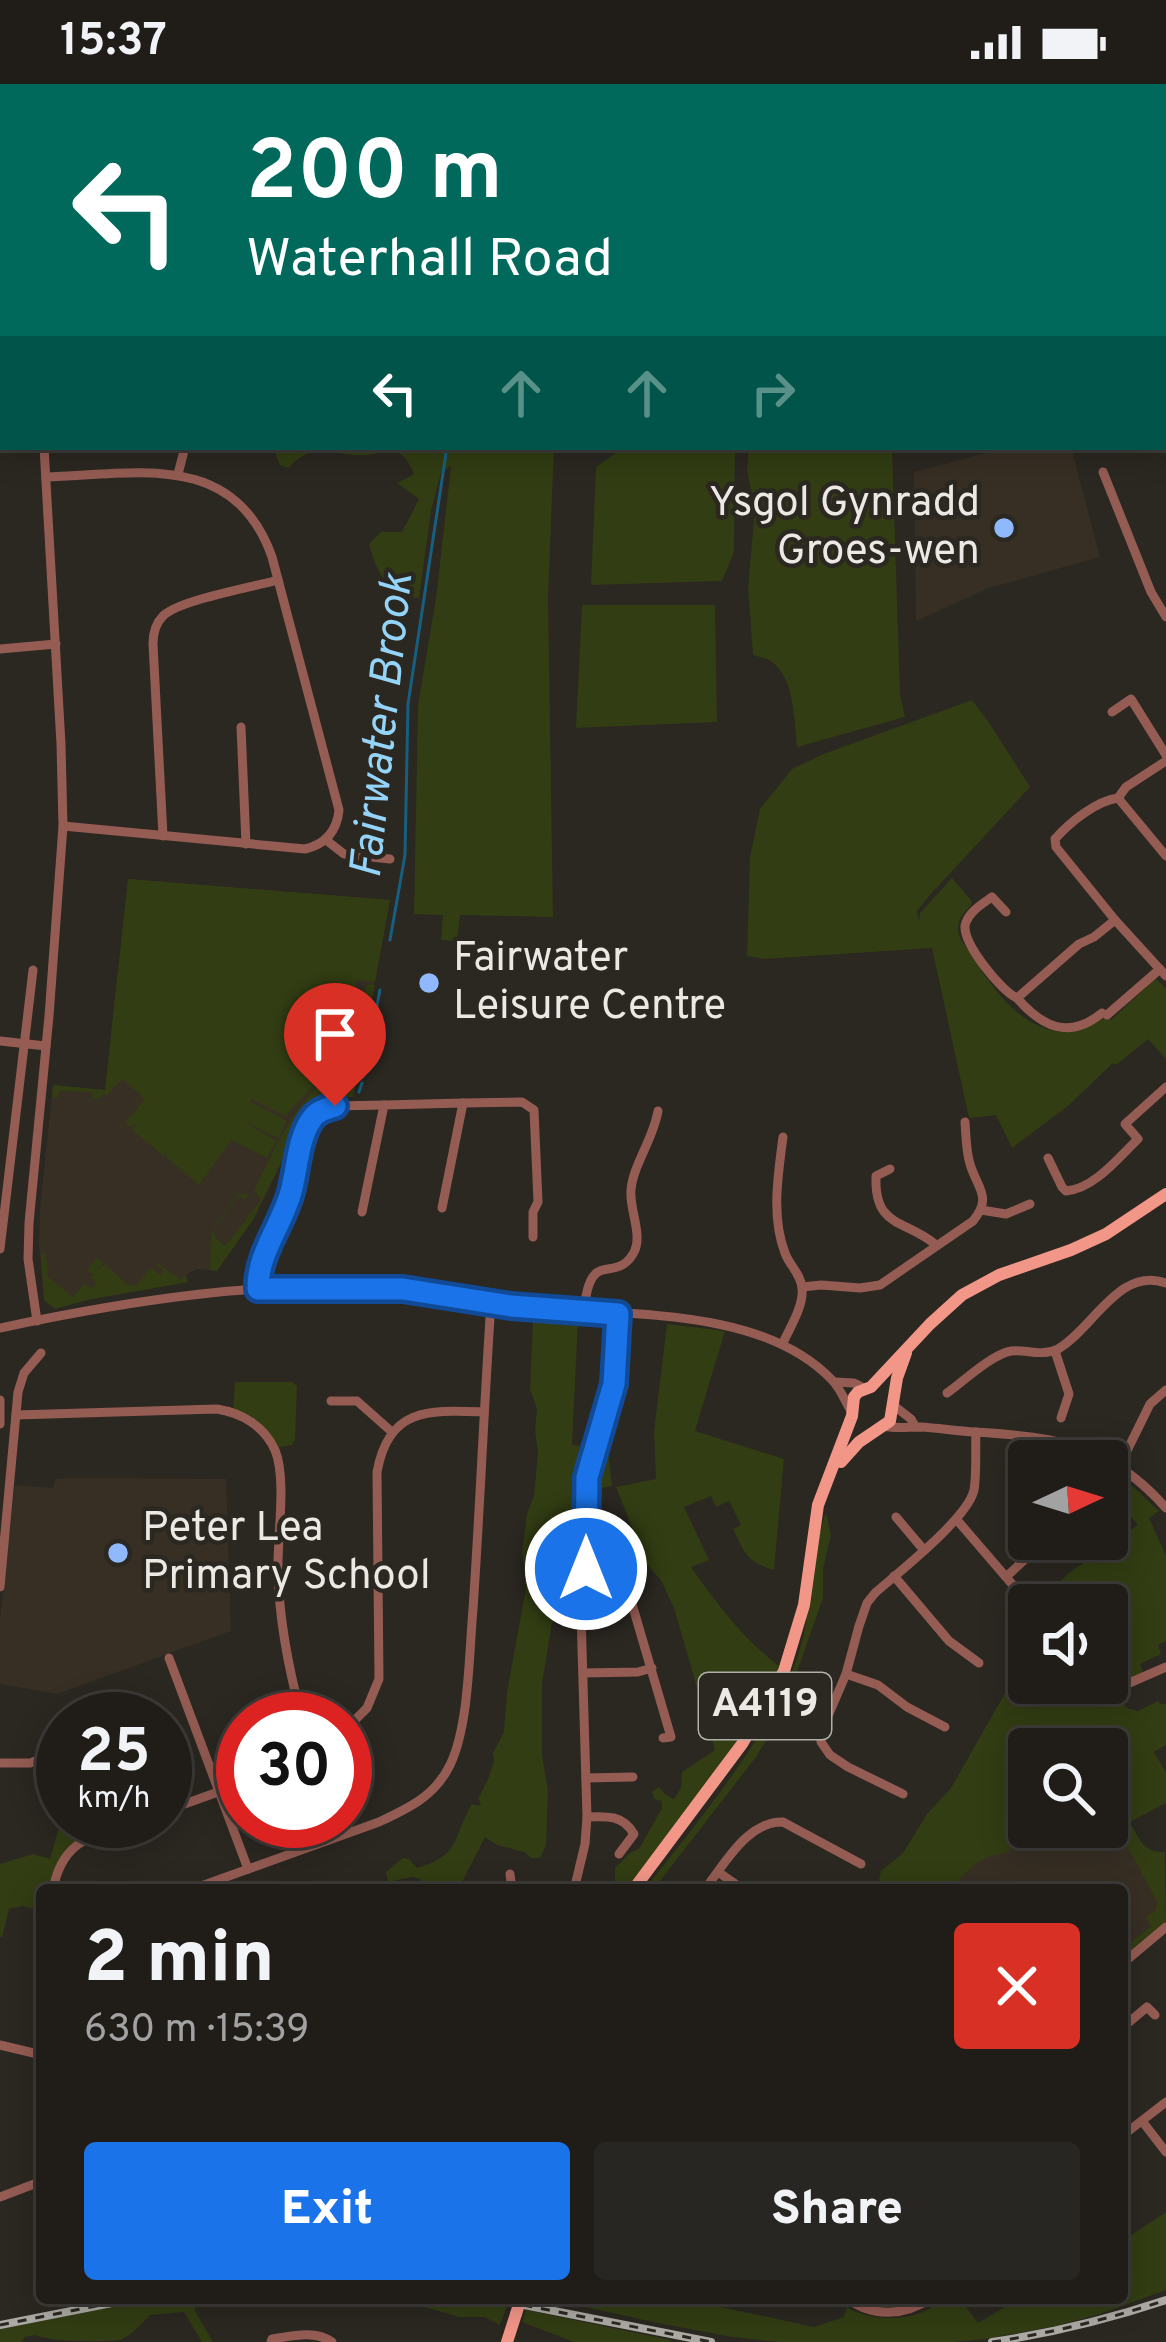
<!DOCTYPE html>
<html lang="en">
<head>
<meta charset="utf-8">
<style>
	body { margin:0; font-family:Overpass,sans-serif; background:#282622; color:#f1f3f6; height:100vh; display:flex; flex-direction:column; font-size:45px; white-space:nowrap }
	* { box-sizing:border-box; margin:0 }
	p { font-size:39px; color:#a2a2a2 }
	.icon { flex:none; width:66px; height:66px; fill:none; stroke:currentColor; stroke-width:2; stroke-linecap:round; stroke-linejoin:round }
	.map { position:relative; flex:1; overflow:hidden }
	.details { position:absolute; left:36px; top:1800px; width:1092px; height:420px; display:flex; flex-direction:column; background:#201d19; border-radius:12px; box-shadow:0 6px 30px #0003,0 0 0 3px #3d3b38 }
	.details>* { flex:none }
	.hud { position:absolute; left:0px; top:0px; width:1167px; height:366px; box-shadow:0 6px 30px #0003,0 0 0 3px #3d3b38; background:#00695c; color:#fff; overflow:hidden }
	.needle { width:78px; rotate:86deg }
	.fabs { position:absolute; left:1008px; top:1356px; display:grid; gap:24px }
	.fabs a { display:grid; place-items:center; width:120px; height:120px; border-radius:12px; background:#201d19; box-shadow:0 6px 30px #0003,0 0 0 3px #3d3b38; font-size:60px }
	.speed { position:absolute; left:36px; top:1608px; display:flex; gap:24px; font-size:60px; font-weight:700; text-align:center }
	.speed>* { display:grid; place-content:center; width:156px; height:156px; border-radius:50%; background:#201d19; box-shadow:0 6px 30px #0003,0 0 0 3px #3d3b38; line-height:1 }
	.speed small { font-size:30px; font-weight:400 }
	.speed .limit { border:18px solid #d22; background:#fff; color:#111 }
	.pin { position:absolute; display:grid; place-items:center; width:102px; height:102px; color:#fff; margin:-123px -51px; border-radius:50% 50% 50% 0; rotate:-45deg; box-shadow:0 0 12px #0007 }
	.pin .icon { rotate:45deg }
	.me { position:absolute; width:132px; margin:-66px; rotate:0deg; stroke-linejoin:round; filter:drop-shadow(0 0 9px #0008) }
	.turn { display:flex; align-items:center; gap:42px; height:252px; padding:0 48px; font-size:54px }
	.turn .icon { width:156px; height:156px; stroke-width:2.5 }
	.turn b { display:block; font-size:84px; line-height:102px }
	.lanes { display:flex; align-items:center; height:114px; padding:0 48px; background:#0003; justify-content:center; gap:60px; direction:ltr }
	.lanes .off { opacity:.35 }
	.round { display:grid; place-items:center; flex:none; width:126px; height:126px; border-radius:12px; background:#282622 }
	.head { display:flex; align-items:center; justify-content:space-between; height:204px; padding:0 48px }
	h1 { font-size:72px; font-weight:800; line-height:90px }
	.cta { display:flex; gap:24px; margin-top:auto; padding:24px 48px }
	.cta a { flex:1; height:138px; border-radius:12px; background:#1a73e8; color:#fff; font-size:48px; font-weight:800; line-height:138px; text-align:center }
	.cta a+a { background:#282622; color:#f1f3f6 }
	.status { display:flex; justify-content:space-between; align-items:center; height:84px; padding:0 60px; background:#201d19; direction:ltr }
	.status svg { height:33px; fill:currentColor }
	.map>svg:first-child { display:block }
	.built { fill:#372f24 }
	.green { fill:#323d13 }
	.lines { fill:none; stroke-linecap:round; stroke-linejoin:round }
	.stream { stroke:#175f80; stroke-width:3 }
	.minor { stroke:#945c53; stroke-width:9 }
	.major { stroke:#f29688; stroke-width:12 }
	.rail-casing { stroke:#adaaa5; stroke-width:8 }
	.rail { stroke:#2b2721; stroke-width:3; stroke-dasharray:9; stroke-linecap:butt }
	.major-bridge { stroke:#f29688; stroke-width:12 }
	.route-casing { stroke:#114b97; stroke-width:30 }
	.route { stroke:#1a73e8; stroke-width:21 }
	.poi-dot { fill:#90b8fd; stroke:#2b2721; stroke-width:4.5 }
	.labels { text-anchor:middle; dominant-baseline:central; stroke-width:9; stroke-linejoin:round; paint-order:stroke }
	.shield { fill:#2b2721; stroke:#b2afaa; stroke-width:3 }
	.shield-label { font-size:39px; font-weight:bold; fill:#ece9e5 }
	.poi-label { font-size:42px; fill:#ece9e5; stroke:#2b2721; text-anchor:start }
	.water-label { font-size:45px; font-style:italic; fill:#94d4f8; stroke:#2b2721 }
</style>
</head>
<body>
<div class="status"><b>15:37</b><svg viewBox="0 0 49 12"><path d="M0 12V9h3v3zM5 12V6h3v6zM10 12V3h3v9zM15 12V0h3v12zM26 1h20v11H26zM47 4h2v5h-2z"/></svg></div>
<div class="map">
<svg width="1166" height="2258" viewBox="0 0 1166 2258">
	<rect width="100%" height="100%" fill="#2b2721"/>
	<g class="built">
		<path d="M 1008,363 L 1071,363 L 1100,473 L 989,504 L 916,537 L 914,388 Z"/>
		<path d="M 128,795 L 390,816 L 353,1013 L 324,1014 L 306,1024 L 298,1034 L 285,1071 L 254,1134 L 217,1187 L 197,1185 L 186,1191 L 188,1198 L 87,1216 L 55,1225 L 44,1216 L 39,1161 L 40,1124 L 53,1001 L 105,1006 Z"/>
		<path d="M 74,1394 L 226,1395 L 231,1547 L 57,1610 L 0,1600 L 0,1534 L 15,1401 L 53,1404 L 55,1395 Z"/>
		<path d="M 1107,1710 L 1166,1830 L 1122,1865 L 1122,1806 L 944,1806 L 985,1762 L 1029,1729 L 1029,1743 L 1107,1743 Z"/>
	</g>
	<g class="green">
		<path d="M 273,363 L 554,363 L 548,514 L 553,833 L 460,831 L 457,857 L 441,856 L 443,831 L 414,830 L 418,621 L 436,514 L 451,382 L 441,389 L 431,427 L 419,514 C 386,512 377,488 369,460 L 381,448 L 402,448 L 419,415 L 397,399 L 414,390 C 410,381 406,371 396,368 C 388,366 376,370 367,371 C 333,373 316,354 288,384 L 280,381 Z"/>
		<path d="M 634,363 L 735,363 L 734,468 L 722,497 L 591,501 L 596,383 L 616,369 Z"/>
		<path d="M 749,363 L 892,363 L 900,610 L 905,633 L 797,663 C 794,637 795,595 772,578 C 766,574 759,573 753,571 L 748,504 L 755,425 L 747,387 Z"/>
		<path d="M 582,521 L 715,521 L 717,638 L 576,644 Z"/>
		<path d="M 972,616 L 990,640 L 1030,703 L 929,812 L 917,827 L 919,838 L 920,829 L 952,794 L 971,816 L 972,820 C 965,828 958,834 958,845 C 958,855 966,862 971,870 C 991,902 1015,938 1054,947 C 1075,952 1091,940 1108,933 L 1111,936 L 1154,896 L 1157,895 L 1166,905 L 1166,975 L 1148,955 L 1116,981 L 1113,979 L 1068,1022 L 1012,1064 L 996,1031 L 969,1034 L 932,864 L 764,875 L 747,872 L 750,773 L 760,725 L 792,685 L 821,671 Z"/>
		<path d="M 128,795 L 390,816 L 375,898 L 357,896 L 341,982 L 333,981 L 285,1032 L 252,1015 L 251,1018 L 287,1037 L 278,1054 L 241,1036 L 276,1057 L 267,1074 L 231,1056 L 199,1101 L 166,1073 L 167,1068 L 164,1072 L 132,1046 L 137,1039 L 130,1043 L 125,1039 L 145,1015 L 122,995 L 107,1012 L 104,1009 L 99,1015 L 92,1015 L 92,1008 L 59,1007 L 58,1014 L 52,1013 L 53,1001 L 105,1006 Z"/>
		<path d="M 367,900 L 375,901 L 353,1013 L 324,1014 L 306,1024 L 298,1034 L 285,1071 L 254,1134 L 217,1187 L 210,1186 L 211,1147 L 212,1144 L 239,1110 L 249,1110 L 245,1116 L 239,1112 L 211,1147 L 216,1152 L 215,1154 L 225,1162 L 261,1116 L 254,1106 C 274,1067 300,1003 343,985 Z"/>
		<path d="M 41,1168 L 46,1171 L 48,1193 L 73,1213 L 85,1199 L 91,1205 L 97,1199 L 91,1193 L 94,1188 L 91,1190 L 87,1186 L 97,1174 L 103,1179 L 94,1188 L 105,1180 L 127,1200 L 135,1202 L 151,1184 L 160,1191 L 164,1187 L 155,1180 L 156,1178 L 181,1196 L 186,1192 L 188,1198 L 87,1216 L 55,1225 L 44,1216 Z"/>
		<path d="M 539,1234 L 578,1236 L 572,1361 L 594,1363 L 597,1355 L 607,1358 L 612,1402 L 587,1407 L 581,1537 L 552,1538 L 542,1600 L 542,1671 L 548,1707 L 546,1762 L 540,1774 L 531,1774 L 524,1768 L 497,1761 L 485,1753 L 458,1806 L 427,1806 L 420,1795 L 412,1793 L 388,1798 L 386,1788 L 403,1774 L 409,1775 L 417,1784 C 462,1771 452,1753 472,1720 L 479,1722 L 481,1719 L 478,1715 L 488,1695 L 494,1677 L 493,1669 L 504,1648 L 507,1608 L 526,1504 L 522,1468 L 527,1430 L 534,1412 L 538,1369 L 535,1346 L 537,1325 L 530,1305 L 533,1236 Z"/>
		<path d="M 667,1240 L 725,1247 L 695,1347 L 784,1375 L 774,1486 C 747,1478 745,1470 733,1445 L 741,1441 L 729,1417 L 716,1423 L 711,1412 L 684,1423 L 709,1476 L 691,1483 C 718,1521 743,1555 780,1583 C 737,1663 683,1737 625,1806 L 612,1806 L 615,1801 L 615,1784 L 631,1768 L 639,1765 L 662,1724 L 662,1717 L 654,1715 L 652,1708 L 659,1703 L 666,1711 L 674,1715 L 681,1704 L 682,1688 L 715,1666 L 674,1524 L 661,1496 L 647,1481 L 616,1403 L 656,1395 L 654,1347 Z"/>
		<path d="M 235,1298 L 292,1298 L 297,1302 L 295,1355 L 292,1361 L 274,1364 L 268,1353 L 233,1327 Z"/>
		<path d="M 1127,1397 L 1159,1427 L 1149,1434 L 1166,1472 L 1166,1557 L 1158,1561 L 1161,1570 L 1140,1580 L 1143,1588 L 1130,1594 L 1125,1592 L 1117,1574 L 1107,1580 L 1107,1587 L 1107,1521 L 1030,1521 L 1041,1511 L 1044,1513 L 1069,1489 L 1138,1441 L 1114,1413 Z"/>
		<path d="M 826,1428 L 831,1451 L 823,1485 L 823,1514 L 797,1588 L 774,1643 L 756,1673 L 653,1806 L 644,1806 C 696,1740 770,1652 797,1574 C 814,1526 809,1474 826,1428 Z"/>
		<path d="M 1029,1567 L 1029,1599 L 1101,1599 L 1109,1611 L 1122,1615 L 1126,1624 L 1138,1627 L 1158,1617 L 1160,1620 L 1166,1620 L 1166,1661 L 1154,1668 L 1166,1688 L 1166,1719 L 1130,1738 C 1139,1755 1144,1769 1165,1768 L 1166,1843 L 1122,1880 L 1122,1865 L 1151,1842 L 1146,1833 L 1155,1827 L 1157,1818 L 1107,1723 L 1107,1665 L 1029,1665 L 1029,1733 L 1012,1746 L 1011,1764 L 1006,1769 C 980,1771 968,1786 952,1804 L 949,1801 L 944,1806 L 877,1806 L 881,1787 L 903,1769 L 927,1730 L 951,1704 Z"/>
		<path d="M 62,1733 L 63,1737 L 91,1737 L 120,1742 L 70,1766 L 53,1806 L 42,1806 L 42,1827 L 22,1822 L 9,1825 L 2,1853 L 0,1853 L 0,1780 L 33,1770 L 50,1775 Z"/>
		<path d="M 1166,2128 L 1166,2206 L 1100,2230 L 1055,2242 L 985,2255 L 953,2258 L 780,2258 L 732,2253 L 653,2238 L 544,2214 L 660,2214 L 675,2217 L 679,2214 L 814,2243 L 844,2233 L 847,2223 C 866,2236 902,2237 923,2228 C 937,2221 943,2214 959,2214 L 978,2239 L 1020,2214 L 1122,2214 L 1122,2157 Z"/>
		<path d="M 154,2214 L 309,2214 L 195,2220 L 195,2227 L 213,2258 L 202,2258 L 184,2228 L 150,2231 C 141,2240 133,2251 120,2256 C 100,2258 53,2258 35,2251 L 25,2253 L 21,2258 L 0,2258 L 0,2245 Z"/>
		<path d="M 350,2214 L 461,2214 L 507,2222 L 500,2241 L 484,2233 L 460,2233 L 414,2220 Z"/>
		<path d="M 526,2226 L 670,2256 L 672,2258 L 574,2258 L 522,2238 Z"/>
	</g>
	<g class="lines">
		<g class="stream">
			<path d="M 505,3 L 506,0"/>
			<path d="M 390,856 L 405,771 L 408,620 L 447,363"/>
			<path d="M 363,993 L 380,906"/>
			<path d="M 359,1008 L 362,999"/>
		</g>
		<g class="minor">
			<path d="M 0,68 L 3,78"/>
			<path d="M 0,136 L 3,135"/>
			<path d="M 1103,388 L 1151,508 L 1166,533"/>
			<path d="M 178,390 L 185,363"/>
			<path d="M 46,393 C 136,390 234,366 272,473 L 339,726 C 337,747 326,760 305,765 L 63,742"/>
			<path d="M 0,565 L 56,560"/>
			<path d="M 1112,628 L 1131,615 L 1166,671"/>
			<path d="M 241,643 L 246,760"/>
			<path d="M 1118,714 C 1096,717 1070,738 1055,755 L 1056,763 L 1115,836 L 1166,892"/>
			<path d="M 1118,714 L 1166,772"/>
			<path d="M 1118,714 L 1126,703 L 1166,677"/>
			<path d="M 163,752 L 153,560 C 153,549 155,540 163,532 C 179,516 253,503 278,496"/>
			<path d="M 326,756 L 344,770 L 390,775"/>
			<path d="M 1006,828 L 992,813 C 982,820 967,829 965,842 C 964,861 1001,907 1017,914 L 1079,860 L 1094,853 L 1115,836"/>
			<path d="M 1017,914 C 1042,943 1069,956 1102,929"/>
			<path d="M 1107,931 L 1160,885"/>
			<path d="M 0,957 L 46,962"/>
			<path d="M 463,1019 L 522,1018 L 534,1026 L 538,1118 L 533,1128 L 533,1153"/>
			<path d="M 783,1053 C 778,1091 771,1133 785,1169 C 789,1181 801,1190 802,1204 C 804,1222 790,1243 783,1259"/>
			<path d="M 1048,1074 L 1062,1103 L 1066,1107 C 1094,1105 1119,1073 1138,1055 L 1125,1040 L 1166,1003"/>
			<path d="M 890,1085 L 876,1092 C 874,1145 906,1135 936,1161"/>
			<path d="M 981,1126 L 1006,1130 L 1030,1120"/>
			<path d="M 362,1128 L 384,1021 L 463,1019 L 442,1124"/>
			<path d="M 0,1165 L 33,886"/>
			<path d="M 802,1203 L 821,1201 L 860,1204 L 880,1201 L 973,1137 C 993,1113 977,1104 970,1080 C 966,1067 966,1052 965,1038"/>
			<path d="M 258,1205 L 260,1181 L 290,1113 L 305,1048 L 312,1034 L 320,1027 L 335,1022 L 384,1021"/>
			<path d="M 584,1227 C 590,1162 614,1201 633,1170 C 644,1152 629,1126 631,1106 C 633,1081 653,1056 658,1027"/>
			<path d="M 37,1237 L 28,1175 L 29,1139 L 49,932 L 63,742 L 61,660 L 44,363"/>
			<path d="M 0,1244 C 131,1216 266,1195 400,1205 C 446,1208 491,1220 536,1224 C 630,1232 762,1223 832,1296 C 840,1304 845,1317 851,1327"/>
			<path d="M 1055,1267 L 1069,1310 L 1061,1334"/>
			<path d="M 835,1298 L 854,1299 L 864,1304"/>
			<path d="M 947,1309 C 965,1296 991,1271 1011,1267 C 1027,1265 1042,1273 1058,1265 C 1093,1245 1119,1182 1166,1199"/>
			<path d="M 0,1316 L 0,1340"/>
			<path d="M 331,1317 L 357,1317 L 392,1348"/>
			<path d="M 893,1321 L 911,1335 L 915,1342"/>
			<path d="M 16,1331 L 217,1325 C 242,1329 264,1342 275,1366 C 287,1395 277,1454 278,1487 C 279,1537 289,1587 302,1635"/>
			<path d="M 884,1342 C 897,1345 907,1343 920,1343 C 938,1344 957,1347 975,1348 C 1056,1353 1110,1360 1166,1424"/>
			<path d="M 1120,1381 L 1150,1320 L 1166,1306"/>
			<path d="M 896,1433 L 923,1465"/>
			<path d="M 957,1436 L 1030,1521"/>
			<path d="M 894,1492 L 949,1557 L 979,1579"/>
			<path d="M 1006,1493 L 1047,1455"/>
			<path d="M 0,1503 L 18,1308 L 24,1289 L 41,1269"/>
			<path d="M 632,1520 L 671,1653 L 663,1654"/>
			<path d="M 169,1574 L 248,1785"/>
			<path d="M 1110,1578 L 1115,1590 L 1127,1600 L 1166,1583"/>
			<path d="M 583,1589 L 638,1588 L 652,1584"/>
			<path d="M 846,1590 L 878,1601 L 907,1623 L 945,1643"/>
			<path d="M 345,1646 L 367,1624 L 379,1595 L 377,1388 C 389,1323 429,1326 484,1328"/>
			<path d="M 0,1679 L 30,1679 L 63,1667"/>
			<path d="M 586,1694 L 633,1693"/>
			<path d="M 903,1710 L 848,1683 L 830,1671 L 821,1658 L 822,1646 L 846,1590 L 859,1542 L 867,1519 L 875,1509 C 899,1488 968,1434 974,1406 C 977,1388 975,1367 976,1348"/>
			<path d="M 165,1727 L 218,1708"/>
			<path d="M 587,1733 C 608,1732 623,1731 634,1750 L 619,1770"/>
			<path d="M 718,1788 L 744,1806"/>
			<path d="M 510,1790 L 512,1806"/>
			<path d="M 53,1806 C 62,1755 93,1752 136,1737"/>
			<path d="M 190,1806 L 379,1738 C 409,1724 435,1712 450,1681 C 469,1642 469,1570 473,1525 C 480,1423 484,1321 491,1219"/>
			<path d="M 574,1806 L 585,1760 L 587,1733 L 581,1530 L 587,1485 L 587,1393 L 614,1300 L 618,1230"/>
			<path d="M 704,1806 C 725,1780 747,1737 783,1738 L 861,1780"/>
			<path d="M 1122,1880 L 1166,1843"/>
			<path d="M 1122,1944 L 1147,1923 L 1155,1931"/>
			<path d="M 0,1961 L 42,1971"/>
			<path d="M 1142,2037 L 1166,2068"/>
			<path d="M 1122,2052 L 1166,2018"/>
			<path d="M 0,2113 L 42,2097"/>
			<path d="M 847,2214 C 872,2234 905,2232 931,2214"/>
			<path d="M 271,2258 L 272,2255 C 292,2252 315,2246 332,2258"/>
		</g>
		<g class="major">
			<path d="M 841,1378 L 859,1358 L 890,1337 L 897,1294 L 906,1269"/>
			<path d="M 633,1806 L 742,1660 L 784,1587 L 804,1521 L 818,1421 L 852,1332 L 854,1313 L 858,1308 L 871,1303 L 930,1240 L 962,1211 L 999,1191 L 1071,1166 L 1106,1150 L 1166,1110"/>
			<path d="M 507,2258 L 516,2230"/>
		</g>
		<g class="rail-casing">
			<g id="rail">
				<path d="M 488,2214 L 711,2258"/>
				<path d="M 0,2241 L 137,2214"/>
				<path d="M 992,2258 C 1052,2249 1109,2235 1166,2216"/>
			</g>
		</g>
		<use href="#rail" class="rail"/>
		<path class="major-bridge" d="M 516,2230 L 521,2214"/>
	</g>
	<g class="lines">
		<g class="route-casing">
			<path id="route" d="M 335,1022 C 325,1025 317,1027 311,1036 C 298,1055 297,1086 291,1108 C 282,1141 257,1170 258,1205 L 403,1205 L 511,1222 L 618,1230 L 614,1300 L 587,1393 L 586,1485"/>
		</g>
		<use href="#route" class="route"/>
	</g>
	<g class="poi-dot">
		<circle cx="1004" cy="444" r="12"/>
		<circle cx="429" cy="899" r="12"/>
		<circle cx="118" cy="1469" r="12"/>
	</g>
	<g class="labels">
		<rect class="shield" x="699" y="1589" width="132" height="66" rx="9"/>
		<g class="shield-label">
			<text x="765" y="1622">A4119</text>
		</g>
		<g class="poi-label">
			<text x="980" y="420" text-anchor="end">Ysgol Gynradd<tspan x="980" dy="48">Groes-wen</tspan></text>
			<text x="453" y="875">Fairwater<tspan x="453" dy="48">Leisure Centre</tspan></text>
			<text x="142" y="1445">Peter Lea<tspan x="142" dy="48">Primary School</tspan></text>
		</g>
		<g class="water-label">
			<text transform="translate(384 642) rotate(-84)">Fairwater Brook</text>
		</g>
	</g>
</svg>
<div class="fabs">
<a><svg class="needle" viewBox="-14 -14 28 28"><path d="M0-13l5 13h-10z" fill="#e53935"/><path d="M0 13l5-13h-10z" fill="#a2a2a2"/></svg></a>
<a><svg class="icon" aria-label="sound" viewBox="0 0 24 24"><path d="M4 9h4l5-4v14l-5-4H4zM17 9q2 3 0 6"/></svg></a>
<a><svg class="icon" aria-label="search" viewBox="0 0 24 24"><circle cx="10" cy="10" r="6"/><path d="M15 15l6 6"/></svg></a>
</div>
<div class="speed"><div>25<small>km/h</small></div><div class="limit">30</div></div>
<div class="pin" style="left:335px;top:1022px;background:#d93025"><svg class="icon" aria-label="arrive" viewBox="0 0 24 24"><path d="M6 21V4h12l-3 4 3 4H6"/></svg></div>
<svg class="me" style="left:586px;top:1485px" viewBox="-20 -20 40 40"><circle r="17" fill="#1a73e8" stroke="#fff" stroke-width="3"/><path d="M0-11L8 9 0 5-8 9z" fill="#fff"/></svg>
<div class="hud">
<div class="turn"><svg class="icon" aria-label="left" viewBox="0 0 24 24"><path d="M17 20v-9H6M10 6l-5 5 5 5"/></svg><div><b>200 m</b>Waterhall Road</div></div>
<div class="lanes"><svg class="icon" aria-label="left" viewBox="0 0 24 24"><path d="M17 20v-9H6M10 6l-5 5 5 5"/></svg><svg class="icon off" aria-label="ahead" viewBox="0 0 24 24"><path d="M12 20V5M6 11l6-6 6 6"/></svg><svg class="icon off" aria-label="ahead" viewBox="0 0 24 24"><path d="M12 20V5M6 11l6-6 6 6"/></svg><svg class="icon off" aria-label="right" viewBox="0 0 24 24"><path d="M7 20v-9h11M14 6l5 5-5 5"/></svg></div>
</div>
<section class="details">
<div class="head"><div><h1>2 min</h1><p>630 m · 15:39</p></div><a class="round" style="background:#d93025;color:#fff"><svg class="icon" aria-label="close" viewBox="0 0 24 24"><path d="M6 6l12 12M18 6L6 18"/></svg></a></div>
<div class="cta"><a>Exit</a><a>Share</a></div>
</section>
</div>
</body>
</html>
